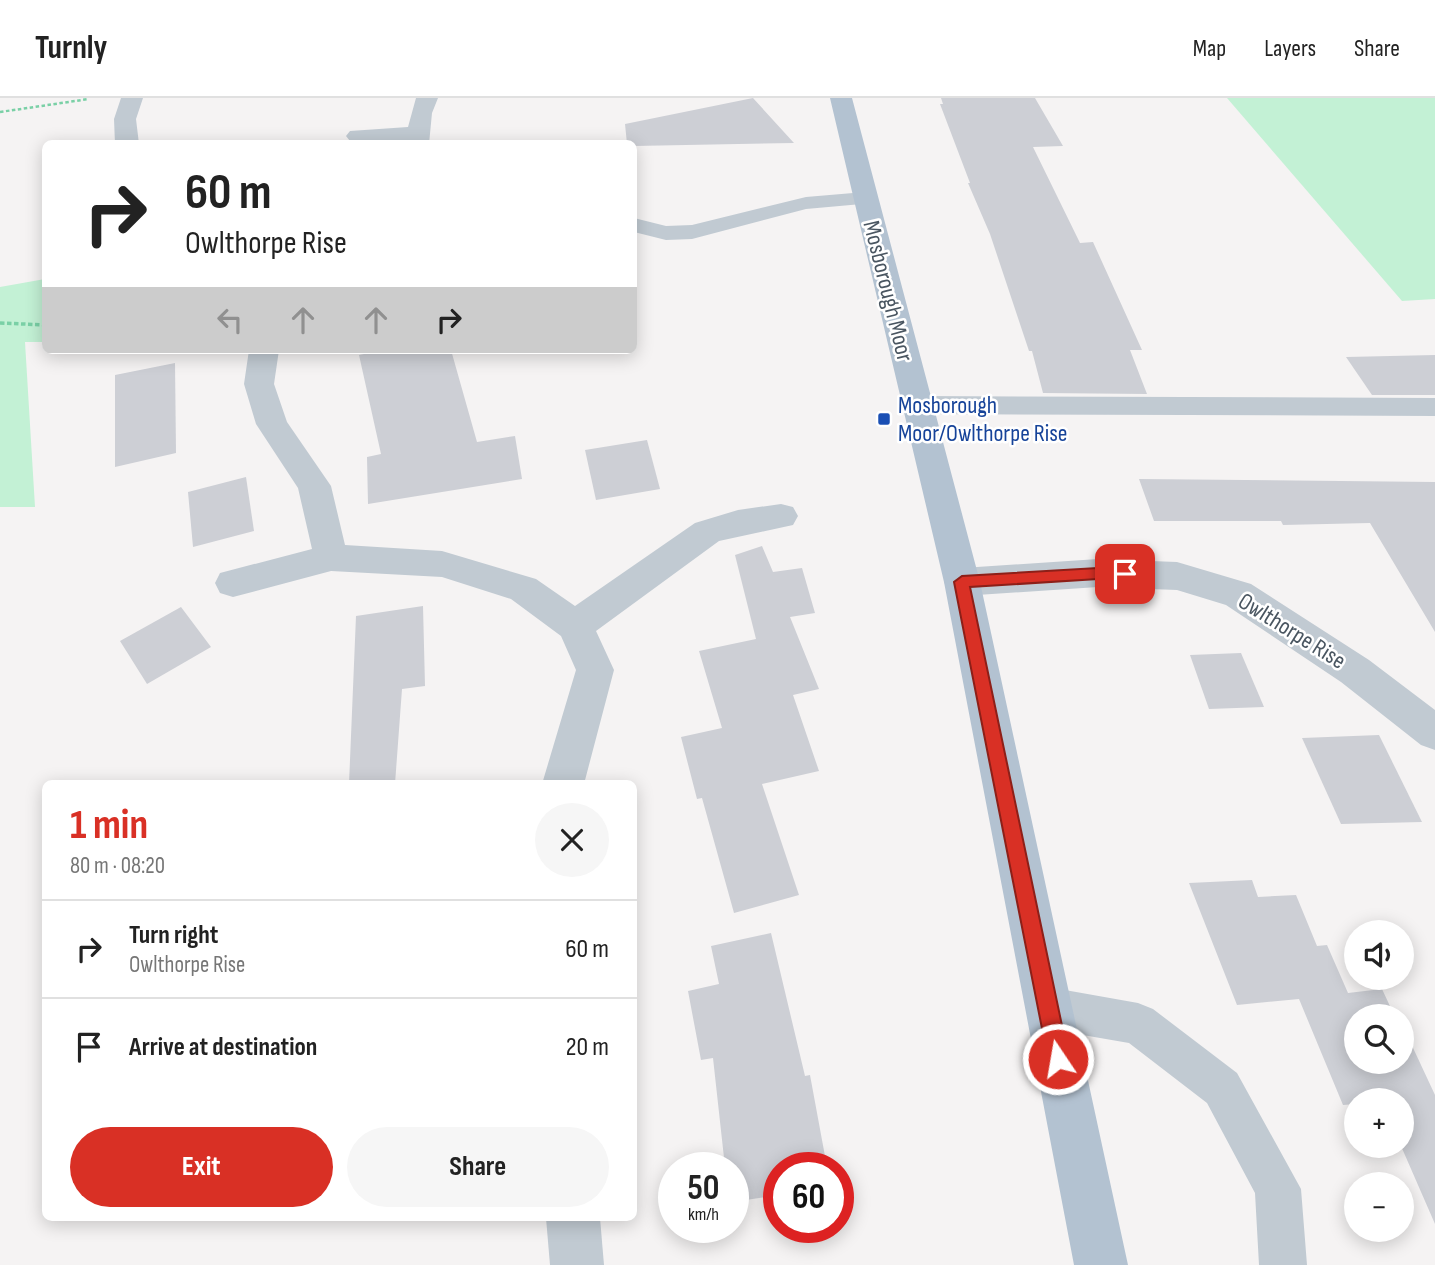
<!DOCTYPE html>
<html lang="en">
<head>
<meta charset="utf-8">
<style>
	body { margin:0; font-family:"Sofia Sans Condensed",sans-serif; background:#f6f6f6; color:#222; height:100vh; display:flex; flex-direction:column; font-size:26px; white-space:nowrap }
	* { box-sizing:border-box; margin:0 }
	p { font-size:23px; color:#767676 }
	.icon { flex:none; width:38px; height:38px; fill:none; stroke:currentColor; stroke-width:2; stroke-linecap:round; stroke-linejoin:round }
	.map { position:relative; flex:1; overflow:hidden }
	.details { position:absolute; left:42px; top:682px; width:595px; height:441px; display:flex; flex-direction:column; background:#fff; border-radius:10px; box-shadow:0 4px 18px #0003 }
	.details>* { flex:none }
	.top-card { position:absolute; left:42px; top:42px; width:595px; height:214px; border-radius:10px; box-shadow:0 4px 18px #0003; background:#fff; color:#222; overflow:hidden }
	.tools { position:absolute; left:1344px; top:822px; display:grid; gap:14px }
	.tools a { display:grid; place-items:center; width:70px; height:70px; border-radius:50%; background:#fff; box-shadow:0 4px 18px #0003; font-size:35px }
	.speed { position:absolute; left:658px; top:1054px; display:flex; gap:14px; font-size:35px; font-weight:700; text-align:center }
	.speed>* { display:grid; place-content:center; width:91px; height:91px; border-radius:50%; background:#fff; box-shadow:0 4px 18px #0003; line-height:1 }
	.speed small { font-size:18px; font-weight:400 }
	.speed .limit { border:10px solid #d22; background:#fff; color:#111 }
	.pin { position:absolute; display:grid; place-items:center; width:60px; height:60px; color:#fff; margin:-30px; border-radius:14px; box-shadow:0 4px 10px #0006 }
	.me { position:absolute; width:77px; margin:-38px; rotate:348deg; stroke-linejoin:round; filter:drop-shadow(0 0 5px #0008) }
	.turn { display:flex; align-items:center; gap:24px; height:147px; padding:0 28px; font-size:32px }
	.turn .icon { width:91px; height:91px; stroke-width:2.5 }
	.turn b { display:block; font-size:49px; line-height:60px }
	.lanes { display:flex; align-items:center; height:66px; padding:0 28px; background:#0003; justify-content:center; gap:35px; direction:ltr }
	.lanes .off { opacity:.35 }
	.round { display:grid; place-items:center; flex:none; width:74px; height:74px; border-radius:37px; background:#f6f6f6 }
	.headline { display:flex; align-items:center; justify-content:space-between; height:119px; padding:0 28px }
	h1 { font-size:42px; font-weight:700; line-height:52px; color:#d93025 }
	.button { display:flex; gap:14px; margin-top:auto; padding:14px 28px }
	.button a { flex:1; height:80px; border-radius:42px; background:#d93025; color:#fff; font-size:28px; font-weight:700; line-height:80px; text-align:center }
	.button a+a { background:#f6f6f6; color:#222 }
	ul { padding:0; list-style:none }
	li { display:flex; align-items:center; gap:21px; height:98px; padding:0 28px; border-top:2px solid #e0e0e0 }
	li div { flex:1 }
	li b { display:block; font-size:26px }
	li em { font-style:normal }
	header { display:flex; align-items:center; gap:42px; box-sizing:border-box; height:98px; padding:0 35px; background:#fff; border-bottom:2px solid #e0e0e0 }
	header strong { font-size:33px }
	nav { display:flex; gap:38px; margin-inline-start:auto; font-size:24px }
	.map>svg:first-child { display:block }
	.green { fill:#c3f1d5 }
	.building { fill:#cdcfd5 }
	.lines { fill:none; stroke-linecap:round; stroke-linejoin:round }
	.path-far1 { stroke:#7ad0a6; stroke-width:2.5; stroke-dasharray:3.5 2.5; stroke-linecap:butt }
	.path { stroke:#7ad0a6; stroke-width:3.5; stroke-dasharray:4.5 2.5; stroke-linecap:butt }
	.service { fill:#c1cad2; fill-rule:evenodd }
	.minor { fill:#c1cad2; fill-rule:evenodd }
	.primary { fill:#b3c2d1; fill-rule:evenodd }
	.route { fill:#d93025; stroke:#8d1f18; stroke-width:2 }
	.transit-dot { fill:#1a4fb4; stroke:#fff; stroke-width:2.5 }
	.labels { text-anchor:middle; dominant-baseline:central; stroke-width:5; stroke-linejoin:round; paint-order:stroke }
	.street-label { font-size:24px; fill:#4a5661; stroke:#fff }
	.transit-label { font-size:24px; fill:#164399; stroke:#fff; text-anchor:start }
</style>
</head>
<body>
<header>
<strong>Turnly</strong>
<nav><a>Map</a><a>Layers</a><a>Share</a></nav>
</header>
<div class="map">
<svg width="1435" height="1167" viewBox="0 0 1435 1167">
	<rect width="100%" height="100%" fill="#f5f3f3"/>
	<g class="green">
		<path d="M 1227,0 L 1435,0 L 1435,201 L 1402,203 Z"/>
		<path d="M 45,181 L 45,244 L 25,244 L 35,409 L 0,409 L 0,189 Z"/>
	</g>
	<g class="building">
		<path d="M 753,0 L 794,45 L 634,48 L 634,46 L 627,46 L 625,26 Z"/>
		<path d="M 941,0 L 1035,0 L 1063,48 L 1033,49 L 1080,145 L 1093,144 L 1142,252 L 1130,252 L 1147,296 L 1043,295 L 1032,253 L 1029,253 L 990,136 L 968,85 L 970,85 L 940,6 L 943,6 Z"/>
		<path d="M 384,252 L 451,252 L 477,344 L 515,338 L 522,381 L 368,406 L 367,359 L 381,356 L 359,257 Z"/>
		<path d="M 1435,257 L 1435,297 L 1372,297 L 1346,259 Z"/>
		<path d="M 175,265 L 176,355 L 115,369 L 115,277 Z"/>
		<path d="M 647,342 L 660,391 L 596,402 L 585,352 Z"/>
		<path d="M 246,379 L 254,433 L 193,449 L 188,394 Z"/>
		<path d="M 1139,381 L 1435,384 L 1435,534 L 1370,425 L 1283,427 L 1281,423 L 1154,423 Z"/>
		<path d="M 762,448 L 773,474 L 802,470 L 815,515 L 790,519 L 819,591 L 793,597 L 819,673 L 762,686 L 799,797 L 734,815 L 702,700 L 697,701 L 681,639 L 722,630 L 699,553 L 756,541 L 735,457 Z"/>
		<path d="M 423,508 L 425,588 L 402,591 L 395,686 L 349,686 L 356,518 Z"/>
		<path d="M 181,509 L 211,549 L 147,586 L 120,543 Z"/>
		<path d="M 1241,555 L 1264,609 L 1209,611 L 1190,557 Z"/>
		<path d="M 1379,637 L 1422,724 L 1341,726 L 1302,640 Z"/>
		<path d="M 1252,782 L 1258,799 L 1296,797 L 1317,848 L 1327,847 L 1348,895 L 1382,891 L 1395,919 L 1356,919 L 1356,964 L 1402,964 L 1402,934 L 1407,937 L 1435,997 L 1435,1126 L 1401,1048 L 1402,1003 L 1356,1003 L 1356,1006 L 1343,1007 L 1299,901 L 1237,907 L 1189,785 Z"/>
		<path d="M 771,835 L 805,978 L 810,977 L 827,1069 L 779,1069 L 779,1097 L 733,1104 L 733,1069 L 725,1069 L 713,960 L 701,962 L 688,893 L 719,886 L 711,848 Z"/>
	</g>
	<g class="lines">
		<path class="path-far1" d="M 0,14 L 89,1"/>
		<path class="path" d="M 0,225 L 46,227"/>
		<g class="service">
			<path d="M 865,94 L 873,95 L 876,100 L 873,105 L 806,111 L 692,141 L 666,142 L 634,134 L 634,120 L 666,128 L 692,127 L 806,99 Z"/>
			<path d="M 916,298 L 1435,300 L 1435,318 L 916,316 L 907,313 L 903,307 L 907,301 Z"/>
			<path d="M 1048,889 L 1138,905 L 1153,911 L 1237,975 L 1301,1091 L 1307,1167 L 1259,1167 L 1255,1095 L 1207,1005 L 1129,945 L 1048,931 L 1033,925 L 1027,910 L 1033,895 Z"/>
		</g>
		<g class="minor">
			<path d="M 121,0 L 143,0 L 136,21 L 139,46 L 115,46 L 114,21 Z"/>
			<path d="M 416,0 L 438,0 L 432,15 L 429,46 L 358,45 L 350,43 L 346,38 L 350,33 L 408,29 Z"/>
			<path d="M 249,252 L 279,252 L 274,286 L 287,324 L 331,388 L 345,447 L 442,453 L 536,481 L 575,508 L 695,425 L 738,412 L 781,406 L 793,409 L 798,418 L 793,427 L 719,443 L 596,533 L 614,572 L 584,686 L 542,686 L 576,572 L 561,538 L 511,501 L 442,479 L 331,473 L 233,499 L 220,495 L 215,485 L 220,475 L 312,451 L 298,390 L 256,326 L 244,286 Z"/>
			<path d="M 1098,461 L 1177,464 L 1251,486 L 1369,562 L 1435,612 L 1435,652 L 1421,647 L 1341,584 L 1226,507 L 1177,492 L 1098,489 L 962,498 L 949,494 L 944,484 L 949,474 L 962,470 Z"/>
			<path d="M 546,1120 L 600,1120 L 604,1167 L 550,1167 Z"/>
		</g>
		<path class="primary" d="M 830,0 L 852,0 L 980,484 L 1128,1167 L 1074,1167 L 944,484 Z"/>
	</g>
	<path class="route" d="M 1098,470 L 1125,471 L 1132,476 L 1125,482 L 1098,481 L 970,489 L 1069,961 L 1066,968 L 1058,971 L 1051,968 L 1048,961 L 954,484 L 962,478 Z"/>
	<rect class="transit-dot" x="877" y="314" width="14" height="14" rx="3.5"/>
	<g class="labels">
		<g class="street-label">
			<text transform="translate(888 193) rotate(76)">Mosborough Moor</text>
			<text transform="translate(1292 533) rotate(32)">Owlthorpe Rise</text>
		</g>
		<g class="transit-label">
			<text x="898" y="307">Mosborough<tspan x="898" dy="28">Moor/Owlthorpe Rise</tspan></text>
		</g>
	</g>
</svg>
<div class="tools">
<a><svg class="icon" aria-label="sound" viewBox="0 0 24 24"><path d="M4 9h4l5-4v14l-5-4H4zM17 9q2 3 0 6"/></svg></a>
<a><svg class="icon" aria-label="search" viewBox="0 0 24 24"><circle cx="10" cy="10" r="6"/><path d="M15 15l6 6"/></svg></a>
<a>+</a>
<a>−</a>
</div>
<div class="speed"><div>50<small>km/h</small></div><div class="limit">60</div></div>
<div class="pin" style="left:1125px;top:476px;background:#d93025"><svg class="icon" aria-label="arrive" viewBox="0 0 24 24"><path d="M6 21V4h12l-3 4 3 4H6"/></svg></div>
<svg class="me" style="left:1058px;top:961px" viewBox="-20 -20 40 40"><circle r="17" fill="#d93025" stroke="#fff" stroke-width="3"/><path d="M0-11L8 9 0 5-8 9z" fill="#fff"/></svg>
<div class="top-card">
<div class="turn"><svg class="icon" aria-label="right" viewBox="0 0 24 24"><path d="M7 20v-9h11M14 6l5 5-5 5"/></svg><div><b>60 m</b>Owlthorpe Rise</div></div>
<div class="lanes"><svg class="icon off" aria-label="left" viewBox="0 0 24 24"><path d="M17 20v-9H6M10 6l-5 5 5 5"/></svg><svg class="icon off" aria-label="ahead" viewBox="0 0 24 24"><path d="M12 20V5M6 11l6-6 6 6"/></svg><svg class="icon off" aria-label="ahead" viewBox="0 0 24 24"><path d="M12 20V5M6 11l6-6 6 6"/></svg><svg class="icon" aria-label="right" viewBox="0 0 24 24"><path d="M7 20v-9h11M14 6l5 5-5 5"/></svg></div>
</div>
<section class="details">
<div class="headline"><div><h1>1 min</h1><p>80 m · 08:20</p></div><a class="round"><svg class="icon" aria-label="close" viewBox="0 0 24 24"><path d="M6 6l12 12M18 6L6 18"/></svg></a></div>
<ul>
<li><svg class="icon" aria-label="right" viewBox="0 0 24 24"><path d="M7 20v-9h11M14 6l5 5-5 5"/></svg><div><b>Turn right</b><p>Owlthorpe Rise</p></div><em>60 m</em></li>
<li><svg class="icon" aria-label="arrive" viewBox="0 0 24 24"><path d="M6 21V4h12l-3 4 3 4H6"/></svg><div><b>Arrive at destination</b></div><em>20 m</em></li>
</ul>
<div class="button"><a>Exit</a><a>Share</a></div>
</section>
</div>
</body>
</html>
